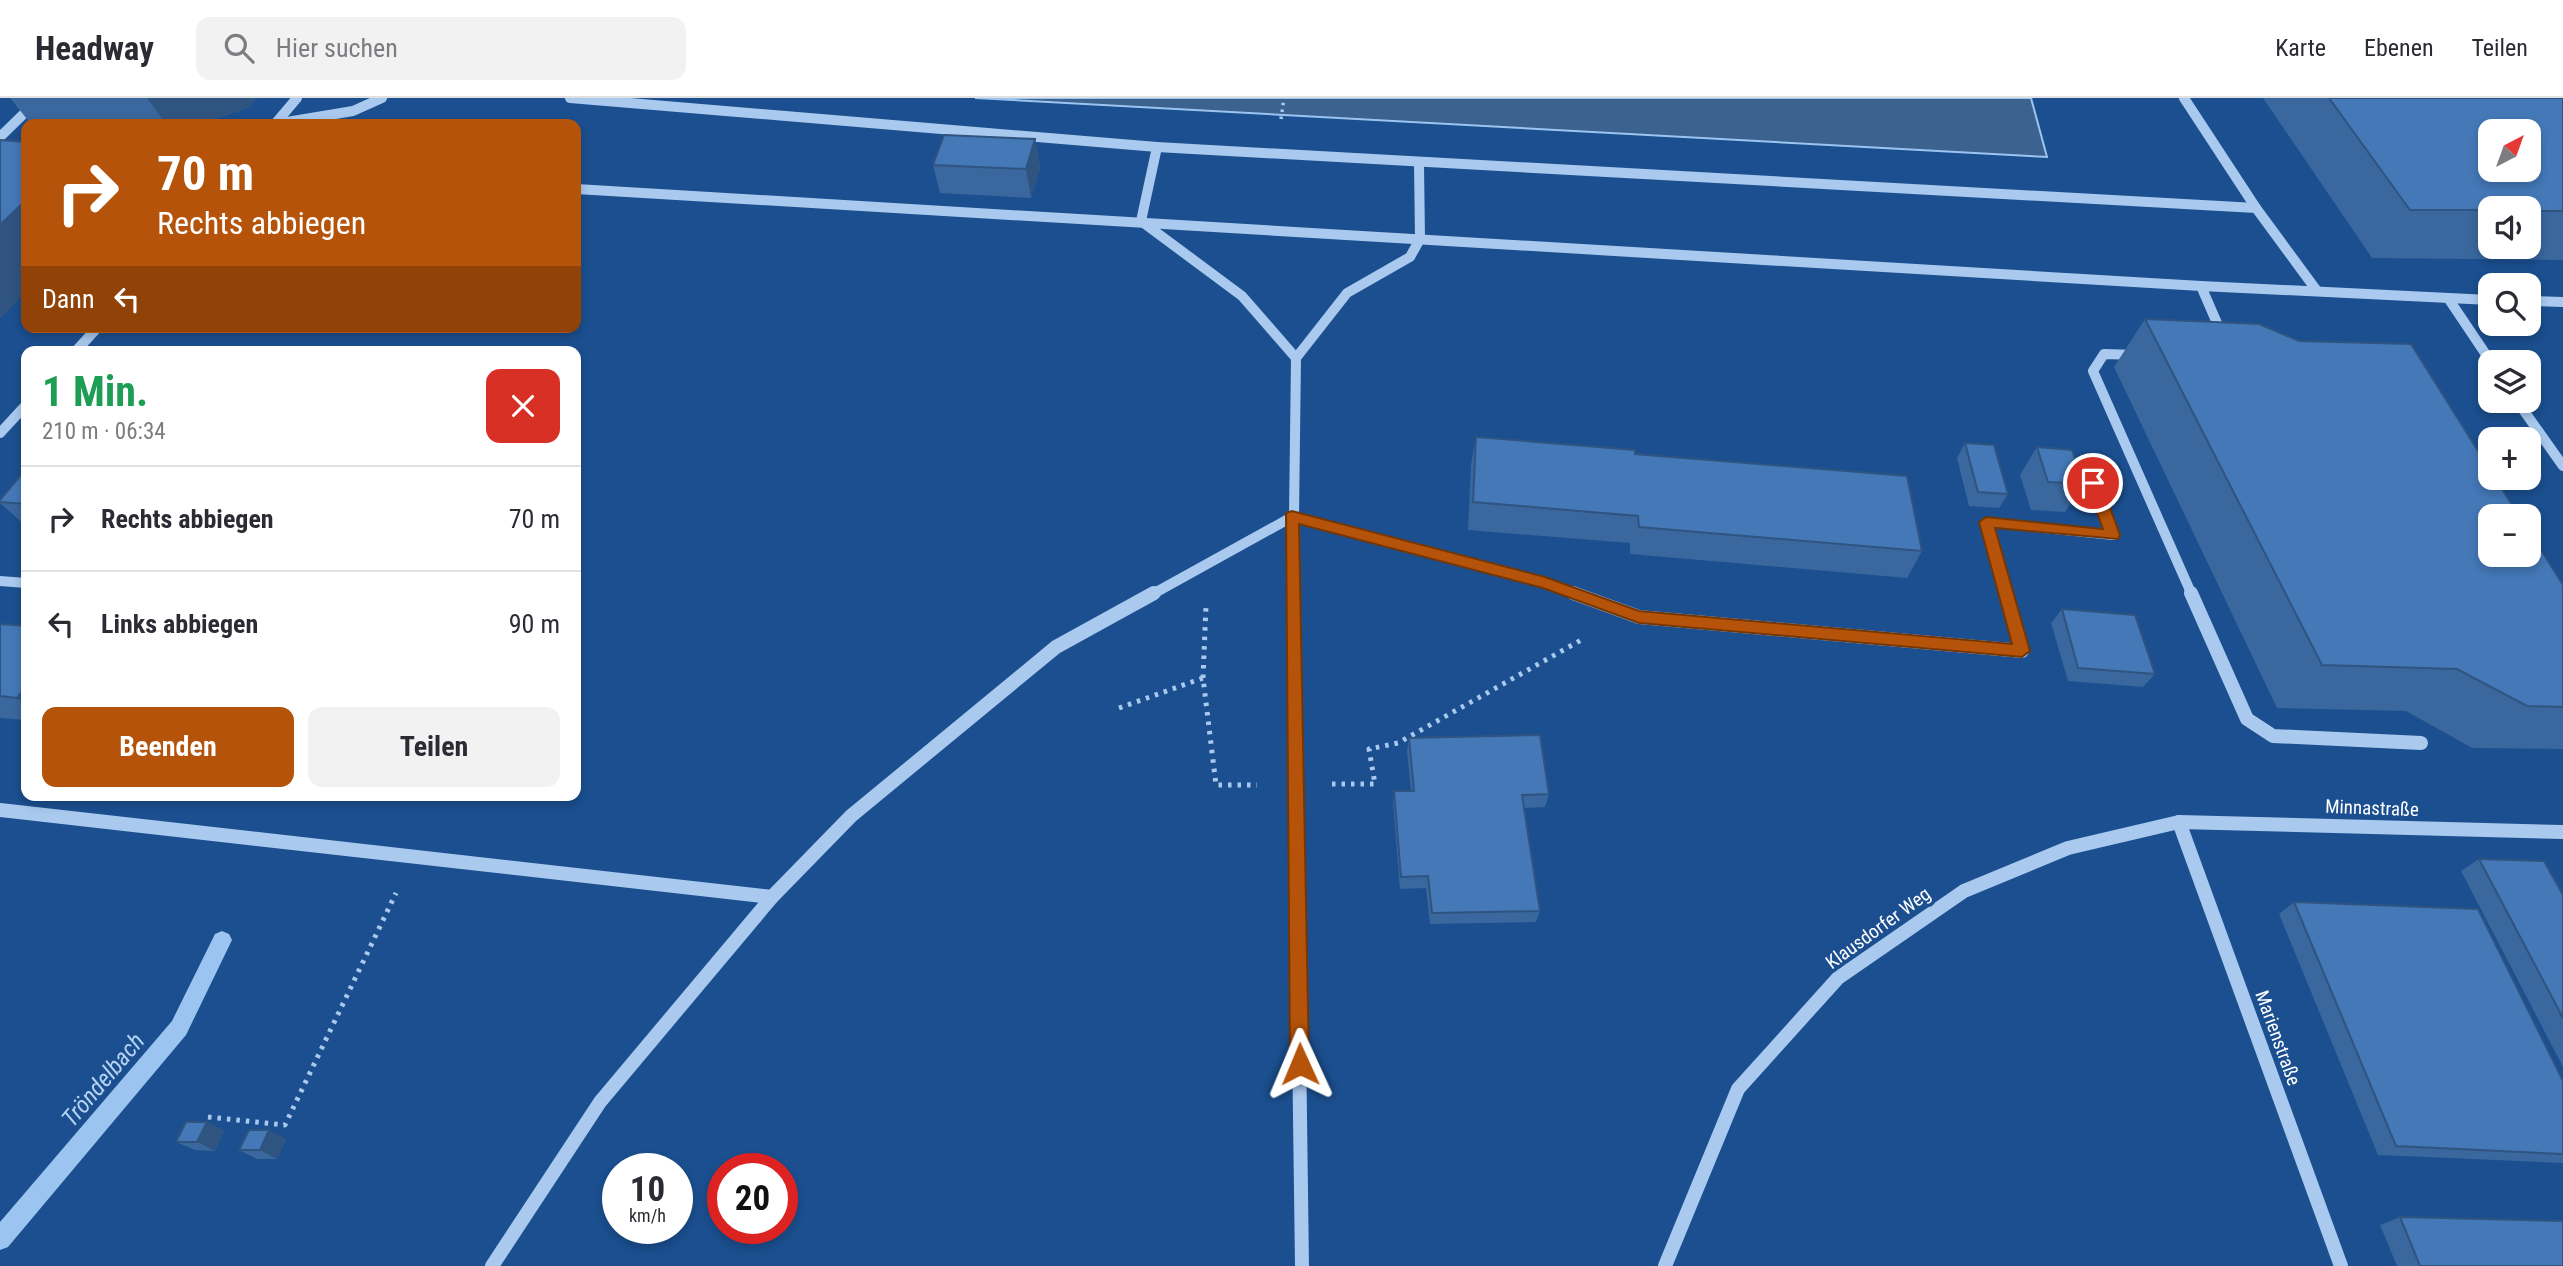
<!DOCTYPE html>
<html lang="de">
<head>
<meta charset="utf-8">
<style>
	body { margin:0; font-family:"Roboto Condensed",sans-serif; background:#f2f2f3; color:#2b2b33; height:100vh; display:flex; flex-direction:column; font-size:26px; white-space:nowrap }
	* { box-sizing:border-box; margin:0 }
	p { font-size:23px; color:#7c7c81 }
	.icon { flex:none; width:38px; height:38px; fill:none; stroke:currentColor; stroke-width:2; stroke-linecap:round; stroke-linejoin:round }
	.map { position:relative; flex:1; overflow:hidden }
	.side { position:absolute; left:21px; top:248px; width:560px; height:455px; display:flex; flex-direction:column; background:#fff; border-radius:14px; box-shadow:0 4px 10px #0003 }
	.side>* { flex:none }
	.hud { position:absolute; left:21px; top:21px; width:560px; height:214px; border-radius:14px; box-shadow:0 4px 10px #0003; background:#b45309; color:#fff; overflow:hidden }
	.needle { width:46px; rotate:41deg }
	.controls { position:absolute; left:2478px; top:21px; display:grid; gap:14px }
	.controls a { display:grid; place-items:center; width:63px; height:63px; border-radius:14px; background:#fff; box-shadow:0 4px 10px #0003; font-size:35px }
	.speed { position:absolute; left:602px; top:1055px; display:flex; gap:14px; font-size:35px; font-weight:700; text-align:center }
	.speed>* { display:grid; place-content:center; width:91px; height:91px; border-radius:50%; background:#fff; box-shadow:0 4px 10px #0003; line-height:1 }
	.speed small { font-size:18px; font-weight:400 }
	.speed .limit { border:10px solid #d22; background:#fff; color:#111 }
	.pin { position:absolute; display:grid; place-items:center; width:60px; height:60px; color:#fff; margin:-30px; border:4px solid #fff; border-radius:50%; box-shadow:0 2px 7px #0007 }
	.me { position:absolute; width:77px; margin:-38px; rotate:359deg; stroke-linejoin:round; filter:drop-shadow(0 0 5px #0008) }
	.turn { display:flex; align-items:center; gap:24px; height:147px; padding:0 21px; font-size:32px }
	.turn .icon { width:91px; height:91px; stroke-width:2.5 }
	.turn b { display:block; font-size:49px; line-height:60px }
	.then { display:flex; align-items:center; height:66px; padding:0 21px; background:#0003; gap:14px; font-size:26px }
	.round { display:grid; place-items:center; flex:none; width:74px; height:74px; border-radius:14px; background:#f2f2f3 }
	.head { display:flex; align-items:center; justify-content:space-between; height:119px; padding:0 21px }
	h1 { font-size:42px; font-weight:700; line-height:52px; color:#1e9e55 }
	.action { display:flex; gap:14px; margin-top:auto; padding:14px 21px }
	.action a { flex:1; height:80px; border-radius:14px; background:#b45309; color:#fff; font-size:28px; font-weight:700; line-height:80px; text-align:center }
	.action a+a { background:#f2f2f3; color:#2b2b33 }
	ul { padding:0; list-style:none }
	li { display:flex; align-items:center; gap:21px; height:105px; padding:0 21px; border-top:2px solid #e1e1e2 }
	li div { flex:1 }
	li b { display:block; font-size:26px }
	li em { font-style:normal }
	header { display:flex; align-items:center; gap:42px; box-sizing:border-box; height:98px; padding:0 35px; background:#fff; border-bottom:2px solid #e1e1e2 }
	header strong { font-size:33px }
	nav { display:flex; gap:38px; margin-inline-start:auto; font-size:24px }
	.search { width:490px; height:63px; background:#f2f2f3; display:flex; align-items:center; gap:18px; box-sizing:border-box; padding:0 24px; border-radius:14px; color:#7c7c81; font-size:26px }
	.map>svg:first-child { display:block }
	.water { fill:#3c6290; stroke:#9cc4f0; stroke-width:2 }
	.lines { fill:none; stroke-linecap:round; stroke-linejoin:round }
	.stream { fill:#9cc4f0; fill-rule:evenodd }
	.path-far1 { stroke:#a9c9ee; stroke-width:3.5; stroke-dasharray:2.5 4.5; stroke-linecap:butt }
	.path { stroke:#a9c9ee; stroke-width:5; stroke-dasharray:3.5 6; stroke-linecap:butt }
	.minor-far1 { stroke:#a9c9ee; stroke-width:10 }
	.minor { stroke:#a9c9ee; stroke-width:14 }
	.wall { fill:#3a679d; fill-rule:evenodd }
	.shaded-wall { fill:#305480 }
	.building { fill:#4478b7; stroke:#305480; stroke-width:2; fill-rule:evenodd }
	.route { fill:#b45309; stroke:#753606; stroke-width:2 }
	.labels { text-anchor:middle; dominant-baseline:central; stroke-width:7; stroke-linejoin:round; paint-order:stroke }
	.street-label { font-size:19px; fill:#fff; stroke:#1b4f8f }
	.near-water-label { font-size:24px; font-style:italic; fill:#b5d3f5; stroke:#1b4f8f }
</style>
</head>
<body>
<header>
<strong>Headway</strong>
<div class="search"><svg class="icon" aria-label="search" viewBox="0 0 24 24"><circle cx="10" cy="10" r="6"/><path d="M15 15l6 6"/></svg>Hier suchen</div>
<nav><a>Karte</a><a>Ebenen</a><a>Teilen</a></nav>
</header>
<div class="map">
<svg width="2563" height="1168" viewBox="0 0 2563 1168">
	<rect width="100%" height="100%" fill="#1b4f8f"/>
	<path class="water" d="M 975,0 L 2031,0 L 2047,59 Z"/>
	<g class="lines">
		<path class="stream" d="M 222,833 L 229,836 L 232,842 L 186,937 L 8,1149 L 0,1152 L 0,1124 L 172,923 L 215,836 Z"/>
		<path class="path-far1" d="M 1281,21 L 1284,0"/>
		<g class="path">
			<path d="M 1203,580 L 1206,508"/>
			<path d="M 1119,610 L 1203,580 L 1216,687 L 1257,687"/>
			<path d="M 1332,686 L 1375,686 L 1369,651 L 1398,645 L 1583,541"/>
			<path d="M 208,1019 L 285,1027 L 396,795"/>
		</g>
		<g class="minor-far1">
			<path d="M 570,0 L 1157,49 L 2256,110"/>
			<path d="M 2184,0 L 2256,110 L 2317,193"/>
			<path d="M 275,26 L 353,13 L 382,0"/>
			<path d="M 275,26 L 297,0"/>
			<path d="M 0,39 L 40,0"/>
			<path d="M 1157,49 L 1141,123 L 1242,198 L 1296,260"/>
			<path d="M 576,91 L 2201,188 L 2490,202"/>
			<path d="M 2201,188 L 2223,239"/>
			<path d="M 2448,200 L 2491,264"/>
			<path d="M 2529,203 L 2563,204"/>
			<path d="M 75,254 L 98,229"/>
			<path d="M 2137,257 L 2104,256 L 2093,273 L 2192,497"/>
			<path d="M 2517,303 L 2563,368"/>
			<path d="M 0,335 L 26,307"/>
			<path d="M 0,483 L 26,485"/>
			<path d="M 1151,497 L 1292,419 L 1545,485 L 1577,497"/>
			<path d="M 1293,497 L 1296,260 L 1347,195 L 1410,159 L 1420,141 L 1419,66"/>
			<path d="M 2006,497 L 1986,424 L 2113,437 L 2093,385"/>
		</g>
		<g class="minor">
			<path d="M 1293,495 L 1302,1168"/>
			<path d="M 1573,495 L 1639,519 L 2022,553 L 2006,495"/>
			<path d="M 2191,495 L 2247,621 L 2273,638 L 2421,645"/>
			<path d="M 0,712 L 772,799"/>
			<path d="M 2179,724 L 2341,1168"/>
			<path d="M 492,1168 L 600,1004 L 772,799 L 851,718 L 1056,549 L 1154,495"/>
			<path d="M 1665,1168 L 1738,991 L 1838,880 L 1964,793 L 2068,750 L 2179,724 L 2563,734"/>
		</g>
	</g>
	<g class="wall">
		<path d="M 10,0 L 257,0 L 249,9 L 201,26 L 31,26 Z"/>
		<path d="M 2263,0 L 2563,0 L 2563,162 L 2372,160 ZM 2490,110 L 2529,110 L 2529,149 L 2490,149 Z"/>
		<path d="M 1035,41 L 1040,70 L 1031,100 L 940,95 L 933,67 Z"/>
		<path d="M 2145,221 L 2563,487 L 2563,651 L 2472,650 L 2406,613 L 2277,610 L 2114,269 Z"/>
		<path d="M 1476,339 L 1635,356 L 1922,453 L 1907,480 L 1630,456 L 1630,445 L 1468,432 L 1471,367 Z"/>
		<path d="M 1965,345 L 2008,396 L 1999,410 L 1969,408 L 1957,360 Z"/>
		<path d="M 2037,349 L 2084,386 L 2065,414 L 2031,412 L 2020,377 Z"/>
		<path d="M 26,371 L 26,428 L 0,405 L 0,402 Z"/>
		<path d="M 2062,511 L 2155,576 L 2143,589 L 2068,583 L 2051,525 Z"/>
		<path d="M 0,526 L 26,528 L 26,622 L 0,620 Z"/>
		<path d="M 1409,640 L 1549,696 L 1545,709 L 1524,710 L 1540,813 L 1536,824 L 1430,826 L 1426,790 L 1400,791 L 1393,706 L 1394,693 L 1411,693 L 1407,653 Z"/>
		<path d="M 2479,761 L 2563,797 L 2563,969 L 2461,773 Z"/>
		<path d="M 2294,804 L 2563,983 L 2563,1065 L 2378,1057 L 2279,816 Z"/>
		<path d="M 207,1024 L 224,1033 L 215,1053 L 195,1052 L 176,1044 Z"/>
		<path d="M 286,1041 L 277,1061 L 257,1061 L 239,1052 Z"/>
		<path d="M 2400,1119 L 2563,1168 L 2397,1168 L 2380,1127 Z"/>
	</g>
	<g class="shaded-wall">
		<path d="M 147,0 L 257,0 L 249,9 L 201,26 L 166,26 Z"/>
		<path d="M 1035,41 L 1040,70 L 1031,100 L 1026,71 Z"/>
		<path d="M 26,102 L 26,194 L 0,221 L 0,127 Z"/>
		<path d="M 26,588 L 26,606 L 17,600 Z"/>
		<path d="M 207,1024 L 224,1033 L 215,1053 L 197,1044 Z"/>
		<path d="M 269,1032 L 286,1041 L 277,1061 L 260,1052 Z"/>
	</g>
	<g class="building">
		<path d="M 2329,0 L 2563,0 L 2563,113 L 2529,113 L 2529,110 L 2490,110 L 2490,112 L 2410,112 ZM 2490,33 L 2529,33 L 2529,72 L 2490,72 Z"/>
		<path d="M 944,37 L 1035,41 L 1026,71 L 933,67 Z"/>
		<path d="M 0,42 L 26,44 L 26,102 L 0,127 Z"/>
		<path d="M 2145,221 L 2259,226 L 2299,243 L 2411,246 L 2490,372 L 2490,380 L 2495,380 L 2519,418 L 2490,418 L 2490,457 L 2529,457 L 2529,433 L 2563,487 L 2563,609 L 2527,608 L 2457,571 L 2322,567 Z"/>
		<path d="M 1476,339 L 1635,352 L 1635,356 L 1907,378 L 1922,453 L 1639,429 L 1638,418 L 1473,404 Z"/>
		<path d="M 1965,345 L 1994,347 L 2008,396 L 1978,394 Z"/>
		<path d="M 2037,349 L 2072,352 L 2084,386 L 2048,384 Z"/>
		<path d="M 26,371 L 26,406 L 0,404 L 0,402 Z"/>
		<path d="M 2062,511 L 2135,517 L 2155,576 L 2078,570 Z"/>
		<path d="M 0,526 L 26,528 L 26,588 L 17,600 L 0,598 Z"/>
		<path d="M 1540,637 L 1549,696 L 1522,697 L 1540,813 L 1432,815 L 1428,778 L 1401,779 L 1394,693 L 1414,693 L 1409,640 Z"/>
		<path d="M 2479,761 L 2544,763 L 2563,797 L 2563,920 Z"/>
		<path d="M 2294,804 L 2478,811 L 2563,983 L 2563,1056 L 2396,1048 Z"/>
		<path d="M 186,1024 L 207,1024 L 197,1044 L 176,1044 Z"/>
		<path d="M 249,1032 L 269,1032 L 260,1052 L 239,1052 Z"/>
		<path d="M 2400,1119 L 2563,1123 L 2563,1168 L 2420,1168 Z"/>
	</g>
	<path class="route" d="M 2093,380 L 2101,385 L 2120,437 L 2118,441 L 1995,430 L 2030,553 L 2022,559 L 1639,525 L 1543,490 L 1299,426 L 1309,966 L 1306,973 L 1300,975 L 1293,973 L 1290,966 L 1286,415 L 1292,413 L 1545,479 L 1639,513 L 2012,546 L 1979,424 L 1986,419 L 2103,431 L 2086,385 Z"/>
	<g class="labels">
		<g class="street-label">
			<text transform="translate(2372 710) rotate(2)">Minnastraße</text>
			<text transform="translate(1878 830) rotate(-36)">Klausdorfer Weg</text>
			<text transform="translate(2278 940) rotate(70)">Marienstraße</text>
		</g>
		<g class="near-water-label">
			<text transform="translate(103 982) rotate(-50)">Tröndelbach</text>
		</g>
	</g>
</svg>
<div class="controls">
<a><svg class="needle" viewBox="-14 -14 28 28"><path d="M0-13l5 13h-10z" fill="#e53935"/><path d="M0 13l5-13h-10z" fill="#7c7c81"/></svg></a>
<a><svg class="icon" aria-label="sound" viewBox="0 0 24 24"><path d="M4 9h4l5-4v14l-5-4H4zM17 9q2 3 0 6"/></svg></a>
<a><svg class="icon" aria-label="search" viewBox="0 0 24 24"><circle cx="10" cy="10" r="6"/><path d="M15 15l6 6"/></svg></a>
<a><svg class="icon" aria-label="layers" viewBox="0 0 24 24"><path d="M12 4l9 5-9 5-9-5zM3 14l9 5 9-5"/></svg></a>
<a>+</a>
<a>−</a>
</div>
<div class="speed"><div>10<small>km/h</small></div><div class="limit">20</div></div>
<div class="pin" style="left:2093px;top:385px;background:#d93025"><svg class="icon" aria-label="arrive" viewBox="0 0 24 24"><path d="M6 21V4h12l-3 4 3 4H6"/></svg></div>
<svg class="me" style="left:1300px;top:966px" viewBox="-20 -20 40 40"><path d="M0-17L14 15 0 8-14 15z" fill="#b45309" stroke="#fff" stroke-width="4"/></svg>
<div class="hud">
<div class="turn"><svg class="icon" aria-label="right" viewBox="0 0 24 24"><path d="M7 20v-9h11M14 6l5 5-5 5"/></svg><div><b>70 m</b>Rechts abbiegen</div></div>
<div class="then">Dann<svg class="icon" aria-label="left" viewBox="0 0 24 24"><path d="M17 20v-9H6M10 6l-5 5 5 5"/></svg></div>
</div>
<section class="side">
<div class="head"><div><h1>1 Min.</h1><p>210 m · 06:34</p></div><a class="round" style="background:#d93025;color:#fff"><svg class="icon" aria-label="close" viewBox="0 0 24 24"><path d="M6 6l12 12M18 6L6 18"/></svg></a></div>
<ul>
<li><svg class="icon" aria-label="right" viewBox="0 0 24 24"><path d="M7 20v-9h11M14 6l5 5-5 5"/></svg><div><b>Rechts abbiegen</b></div><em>70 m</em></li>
<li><svg class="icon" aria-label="left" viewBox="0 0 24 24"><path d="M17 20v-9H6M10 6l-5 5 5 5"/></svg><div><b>Links abbiegen</b></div><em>90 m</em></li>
</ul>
<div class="action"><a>Beenden</a><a>Teilen</a></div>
</section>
</div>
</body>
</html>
